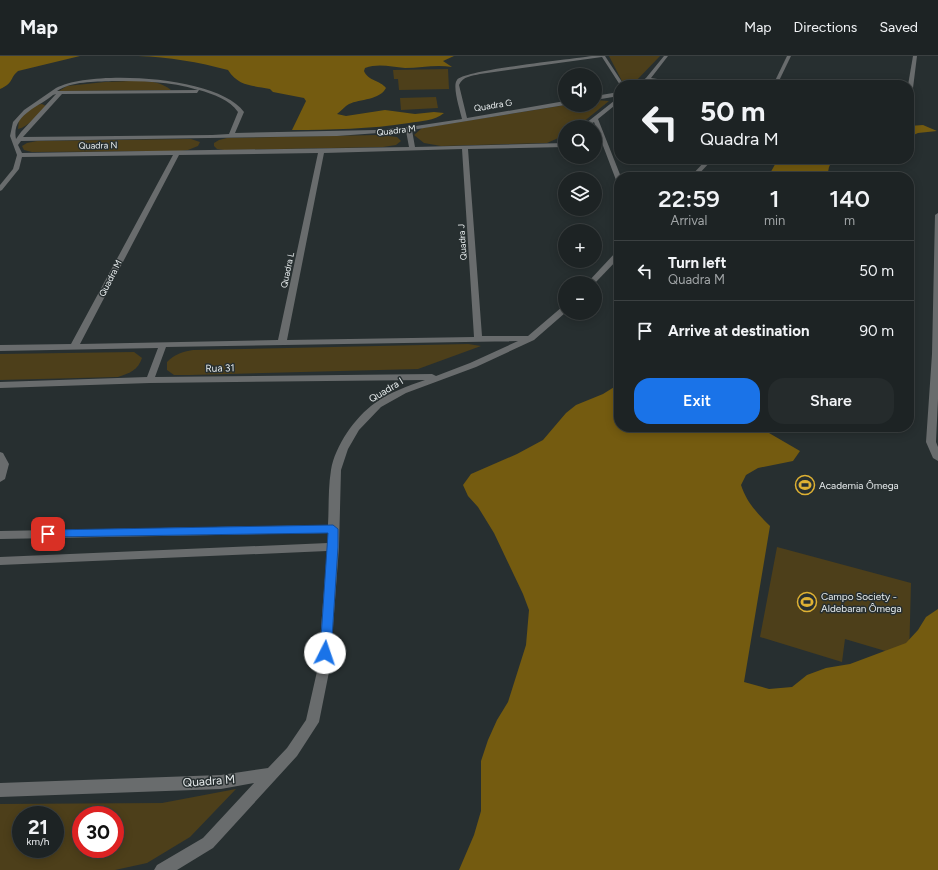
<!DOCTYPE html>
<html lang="en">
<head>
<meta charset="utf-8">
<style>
	body { margin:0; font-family:Figtree,sans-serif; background:#252b2c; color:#f1f3f6; height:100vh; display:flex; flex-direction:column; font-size:15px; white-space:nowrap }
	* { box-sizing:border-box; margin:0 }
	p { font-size:13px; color:#a0a4a6 }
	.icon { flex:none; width:22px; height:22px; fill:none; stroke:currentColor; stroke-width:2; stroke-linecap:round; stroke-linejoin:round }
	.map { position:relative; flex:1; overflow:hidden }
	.drawer { position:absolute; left:614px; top:116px; width:300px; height:260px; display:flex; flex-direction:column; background:#1d2324; border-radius:16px; box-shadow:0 2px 10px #0003,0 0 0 1px #3b4041 }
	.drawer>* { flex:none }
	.hud { position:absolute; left:614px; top:24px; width:300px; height:84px; border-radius:16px; box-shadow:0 2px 10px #0003,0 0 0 1px #3b4041; background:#1d2324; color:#f1f3f6; overflow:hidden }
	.buttons { position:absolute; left:558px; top:12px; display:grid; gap:8px }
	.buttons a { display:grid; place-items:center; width:44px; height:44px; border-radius:50%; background:#1d2324; box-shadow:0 2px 10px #0003,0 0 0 1px #3b4041; font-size:20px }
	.speed { position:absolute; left:12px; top:750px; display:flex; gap:8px; font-size:20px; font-weight:700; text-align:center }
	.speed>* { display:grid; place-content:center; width:52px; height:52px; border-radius:50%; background:#1d2324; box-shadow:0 2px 10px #0003,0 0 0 1px #3b4041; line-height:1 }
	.speed small { font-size:10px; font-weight:400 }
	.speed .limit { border:6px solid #d22; background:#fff; color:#111 }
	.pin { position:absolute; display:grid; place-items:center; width:34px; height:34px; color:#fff; margin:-17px; border-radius:8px; box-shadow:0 2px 6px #0006 }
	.me { position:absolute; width:44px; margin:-22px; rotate:4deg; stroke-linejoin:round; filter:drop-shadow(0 0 3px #0008) }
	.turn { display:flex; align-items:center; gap:14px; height:84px; padding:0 20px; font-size:18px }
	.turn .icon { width:52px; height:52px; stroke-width:2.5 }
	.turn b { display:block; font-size:28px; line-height:34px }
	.eta { display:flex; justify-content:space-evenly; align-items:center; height:68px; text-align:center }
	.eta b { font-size:24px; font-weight:600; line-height:28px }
	.primary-button { display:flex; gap:8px; margin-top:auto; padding:8px 20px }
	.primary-button a { flex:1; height:46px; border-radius:16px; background:#1a73e8; color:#fff; font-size:16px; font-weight:600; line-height:46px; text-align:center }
	.primary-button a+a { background:#252b2c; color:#f1f3f6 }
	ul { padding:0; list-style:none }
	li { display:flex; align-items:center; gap:12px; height:60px; padding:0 20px; border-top:1px solid #3b4041 }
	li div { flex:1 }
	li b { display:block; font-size:15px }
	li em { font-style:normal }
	header { display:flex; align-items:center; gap:24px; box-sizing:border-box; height:56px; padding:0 20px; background:#1d2324; border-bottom:1px solid #3b4041 }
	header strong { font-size:19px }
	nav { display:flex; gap:22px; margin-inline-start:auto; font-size:14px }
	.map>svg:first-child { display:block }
	.green { fill:#4d3f1a; fill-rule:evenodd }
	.forest { fill:#745b10 }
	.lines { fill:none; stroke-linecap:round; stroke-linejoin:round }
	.minor { fill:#696c6d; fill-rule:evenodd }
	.route { fill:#1a73e8; stroke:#114b97 }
	.labels { text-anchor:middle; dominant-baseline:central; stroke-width:3; stroke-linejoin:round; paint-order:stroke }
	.far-street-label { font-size:9px; fill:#e7eced; stroke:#272f30 }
	.street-label { font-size:10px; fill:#e7eced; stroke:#272f30 }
	.poi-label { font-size:10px; fill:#e7eced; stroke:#272f30; text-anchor:start }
	.near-street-label { font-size:12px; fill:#e7eced; stroke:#272f30 }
</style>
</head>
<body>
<header>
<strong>Map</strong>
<nav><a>Map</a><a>Directions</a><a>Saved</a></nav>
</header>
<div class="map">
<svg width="938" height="814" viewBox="0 0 938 814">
	<rect width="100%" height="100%" fill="#272f30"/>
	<g class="green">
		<path d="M 609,0 L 660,0 L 634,27 L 628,28 L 623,27 Z"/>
		<path d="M 448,13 L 449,33 L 399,34 L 398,23 L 394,23 L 393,14 Z"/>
		<path d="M 105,26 C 125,26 155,20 171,34 L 59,35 L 67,30 Z"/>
		<path d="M 436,41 L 438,52 L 401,54 L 400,42 Z"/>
		<path d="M 595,44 L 609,45 L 577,71 L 565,71 L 565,79 L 547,87 L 441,90 L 424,87 L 414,79 L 422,72 L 566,49 L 595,49 Z"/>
		<path d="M 42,48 L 46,50 C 38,57 29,71 18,73 L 19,63 L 35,49 Z"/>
		<path d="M 378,79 L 397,81 L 401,85 L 396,89 L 383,91 L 224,94 L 217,93 L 214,90 L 214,87 L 219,84 L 227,82 Z"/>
		<path d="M 191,83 L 200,86 L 198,90 L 188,94 L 181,95 L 32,96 L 24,94 L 22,90 L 27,87 L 37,85 Z"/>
		<path d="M 468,288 L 481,290 L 418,313 L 190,319 L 174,319 L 167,314 L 167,306 C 175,298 182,296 193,294 Z"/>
		<path d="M 134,296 L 142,302 C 138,314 130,317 118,321 L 0,324 L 0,298 Z"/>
		<path d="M 777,491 L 911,527 L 909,602 L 845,583 L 842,606 L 760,581 Z"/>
		<path d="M 236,733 L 190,781 L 147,807 L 115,814 L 0,814 L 0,748 L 162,747 ZM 21,759 L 55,759 L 55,793 L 21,793 ZM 81,759 L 115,759 L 115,793 L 81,793 Z"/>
	</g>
	<g class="forest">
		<path d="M 0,0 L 80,0 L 18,15 C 9,23 14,27 0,33 Z"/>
		<path d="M 138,0 L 454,0 L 443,5 L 452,11 C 436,8 421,12 405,12 C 391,11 379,7 365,12 L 364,15 C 368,25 380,24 386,32 C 380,44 360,43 349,48 C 345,50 341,55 337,58 L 346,60 L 385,54 L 415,58 L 434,56 L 444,57 C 434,65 421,65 409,67 C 370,73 331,74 292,74 L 306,45 L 304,42 L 273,36 L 270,33 C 252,29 239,31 228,14 C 198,6 169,1 138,0 Z"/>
		<path d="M 923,69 L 937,75 L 918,77 L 909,81 L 909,70 Z"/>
		<path d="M 778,103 L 833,103 L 829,111 L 827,121 L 768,121 Z"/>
		<path d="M 619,328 L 619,371 L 767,371 L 769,377 L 800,395 L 793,405 L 758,412 L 746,419 L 741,429 C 747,447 757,457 770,470 L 744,626 L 769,633 L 792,631 L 807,619 L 826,612 L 850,608 L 906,587 L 918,574 L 926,561 L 938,553 L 938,814 L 459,814 L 474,779 L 481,755 L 481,705 L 488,684 L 497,664 L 508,646 L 526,589 L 529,554 L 523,538 L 494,477 L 478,451 L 468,440 L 463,429 L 471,418 L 517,398 L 543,384 L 566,357 L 576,349 L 603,338 Z"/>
	</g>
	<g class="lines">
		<g class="minor">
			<path d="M 592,0 L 605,0 L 624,29 L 620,29 L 602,1 L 480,18 C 472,20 463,20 459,29 L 467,62 L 565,45 L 565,49 L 412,74 L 415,91 L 565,87 L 565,91 L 468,93 L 482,280 L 528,280 L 562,251 L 565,251 L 565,257 L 534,284 L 476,311 L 406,337 L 381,351 L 359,374 L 348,393 L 341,414 L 339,491 L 330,611 L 319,666 L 297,700 L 213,792 L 177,814 L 154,814 L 157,809 L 203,782 L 254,727 L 221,733 L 0,741 L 0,727 L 221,719 L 268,712 L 287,692 L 306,664 L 318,611 L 327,495 L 0,509 L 0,501 L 328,487 L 328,477 L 0,483 L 0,475 L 328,469 C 329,451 328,432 331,414 C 335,390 355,361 375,347 C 390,336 408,330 425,324 L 150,327 L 0,332 L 0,326 L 147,321 L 158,292 L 0,295 L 0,289 L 71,288 L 173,99 L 22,101 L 19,113 L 2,134 L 0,135 L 0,129 L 13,113 L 17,99 L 10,80 L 13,66 L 24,54 L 56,32 C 92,13 219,20 244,56 L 235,77 L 375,74 L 409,71 L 462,63 C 460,54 452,30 457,24 C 463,14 573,3 592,0 ZM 112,25 C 141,25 170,25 198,34 L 57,35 C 72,25 94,26 112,25 ZM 199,34 C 213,38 230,44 238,56 L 229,78 L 212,79 L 23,81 L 62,38 L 197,37 ZM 56,38 L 21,76 L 16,83 C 11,59 39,51 53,39 ZM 406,75 L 409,91 L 22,97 L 18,89 L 21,85 L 337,80 ZM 462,93 L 474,281 L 287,284 L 324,97 ZM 318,97 L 278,284 L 80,288 L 179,99 ZM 518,285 L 470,307 L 436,320 L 432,318 L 155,321 L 166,291 Z"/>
			<path d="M 664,0 L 668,0 L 651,22 L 696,29 L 683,29 L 649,25 L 642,29 L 637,29 L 646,22 Z"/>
			<path d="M 787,0 L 791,0 L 777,29 L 773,29 Z"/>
			<path d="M 913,0 L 917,0 L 912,40 L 909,42 L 908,29 Z"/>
			<path d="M 619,36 L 619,40 L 595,44 L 595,40 Z"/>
			<path d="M 619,41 L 619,46 L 598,63 L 621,121 L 619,121 L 619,126 L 616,124 L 594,66 L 587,71 L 581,71 Z"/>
			<path d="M 707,103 L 713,103 L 696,121 L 690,121 Z"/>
			<path d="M 938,157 L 938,343 L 936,386 L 938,391 L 938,405 L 933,402 L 926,386 L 932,298 L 935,159 Z"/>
			<path d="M 616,196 L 619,196 L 619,202 L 595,227 L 587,227 Z"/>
			<path d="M 0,396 L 3,397 L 9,408 L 5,423 L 0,426 Z"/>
		</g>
	</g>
	<path class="route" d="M 333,469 L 338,473 L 338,491 L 331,597 L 329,600 L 325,602 L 321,600 L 320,597 L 328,477 L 48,481 L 44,480 L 43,478 L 44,475 L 48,474 Z"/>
	<defs>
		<g id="stadium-ring" transform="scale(1)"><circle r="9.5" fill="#272f30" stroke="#deb133" stroke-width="1.5"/><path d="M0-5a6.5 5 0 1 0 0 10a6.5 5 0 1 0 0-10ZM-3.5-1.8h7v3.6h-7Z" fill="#deb133"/></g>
	</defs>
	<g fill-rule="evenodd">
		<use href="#stadium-ring" x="805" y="429"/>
		<use href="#stadium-ring" x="807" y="546"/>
	</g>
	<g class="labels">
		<g class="far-street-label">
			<text transform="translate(493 49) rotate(-9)">Quadra G</text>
			<text transform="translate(396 74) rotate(-7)">Quadra M</text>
			<text transform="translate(98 89) rotate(-1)">Quadra N</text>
			<text transform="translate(462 186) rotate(-94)">Quadra J</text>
			<text transform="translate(287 214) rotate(-78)">Quadra L</text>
			<text transform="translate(110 222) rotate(-63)">Quadra M</text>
		</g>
		<g class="street-label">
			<text transform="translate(220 312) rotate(-1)">Rua 31</text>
			<text transform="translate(386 334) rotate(-31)">Quadra I</text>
		</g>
		<g class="poi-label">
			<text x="819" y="429">Academia Ômega</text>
			<text x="821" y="540">Campo Society -<tspan x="821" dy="12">Aldebaran Ômega</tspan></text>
		</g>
		<g class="near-street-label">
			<text transform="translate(209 725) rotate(-4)">Quadra M</text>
		</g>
	</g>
</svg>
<div class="buttons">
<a><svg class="icon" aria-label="sound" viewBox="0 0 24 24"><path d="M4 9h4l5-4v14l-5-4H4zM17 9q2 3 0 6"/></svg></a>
<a><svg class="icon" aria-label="search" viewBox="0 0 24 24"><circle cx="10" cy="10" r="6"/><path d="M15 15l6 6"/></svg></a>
<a><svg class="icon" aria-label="layers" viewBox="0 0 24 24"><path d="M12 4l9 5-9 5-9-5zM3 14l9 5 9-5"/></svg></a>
<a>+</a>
<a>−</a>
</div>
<div class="speed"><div>21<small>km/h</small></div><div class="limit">30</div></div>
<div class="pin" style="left:48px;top:478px;background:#d93025"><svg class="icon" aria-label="arrive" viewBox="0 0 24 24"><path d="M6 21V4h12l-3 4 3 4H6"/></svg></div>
<svg class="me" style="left:325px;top:597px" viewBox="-20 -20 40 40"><circle r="19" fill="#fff"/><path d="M0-13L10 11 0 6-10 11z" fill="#1a73e8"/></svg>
<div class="hud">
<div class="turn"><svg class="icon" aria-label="left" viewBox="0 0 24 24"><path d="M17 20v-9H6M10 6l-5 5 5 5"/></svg><div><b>50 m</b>Quadra M</div></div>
</div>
<section class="drawer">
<div class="eta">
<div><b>22:59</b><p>Arrival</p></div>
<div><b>1</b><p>min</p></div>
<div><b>140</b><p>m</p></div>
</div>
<ul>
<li><svg class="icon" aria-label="left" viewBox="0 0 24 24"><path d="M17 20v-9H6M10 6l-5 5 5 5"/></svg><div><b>Turn left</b><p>Quadra M</p></div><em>50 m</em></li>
<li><svg class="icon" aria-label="arrive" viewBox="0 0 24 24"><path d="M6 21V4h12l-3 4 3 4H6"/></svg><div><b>Arrive at destination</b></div><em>90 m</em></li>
</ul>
<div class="primary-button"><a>Exit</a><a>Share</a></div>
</section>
</div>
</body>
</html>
